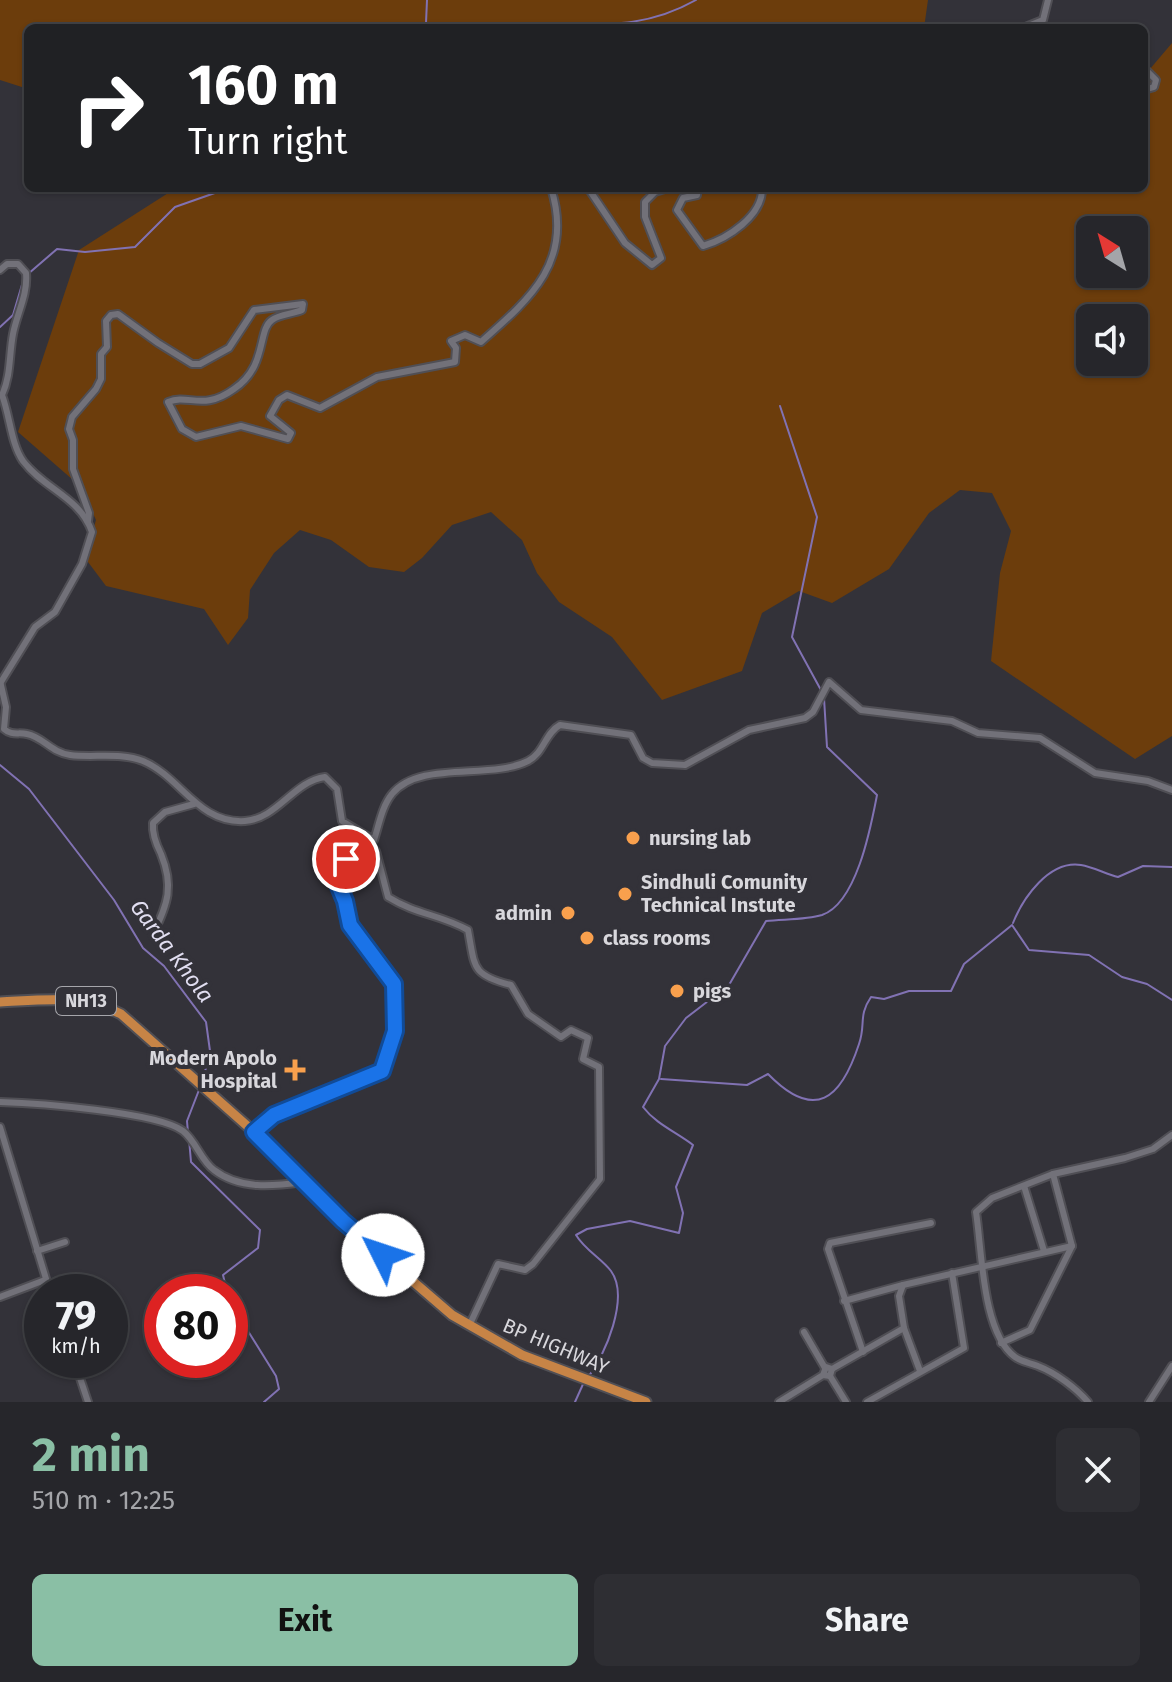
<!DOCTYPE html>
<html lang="en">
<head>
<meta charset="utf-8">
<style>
	body { margin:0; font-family:"Fira Sans",sans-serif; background:#2e2e33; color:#f1f3f6; height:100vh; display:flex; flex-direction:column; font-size:30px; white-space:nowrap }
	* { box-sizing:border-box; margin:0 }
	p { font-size:26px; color:#a4a5a9 }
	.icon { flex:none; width:44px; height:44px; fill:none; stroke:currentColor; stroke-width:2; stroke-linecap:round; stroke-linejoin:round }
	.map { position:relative; height:1402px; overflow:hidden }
	.drawer { display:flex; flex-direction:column; background:#26262b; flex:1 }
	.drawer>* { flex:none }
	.top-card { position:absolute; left:24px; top:24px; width:1124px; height:168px; border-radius:12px; box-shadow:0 2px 6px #0004,0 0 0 2px #424347; background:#202124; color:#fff; overflow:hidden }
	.needle { width:52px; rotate:323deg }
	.controls { position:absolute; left:1076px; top:216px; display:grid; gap:16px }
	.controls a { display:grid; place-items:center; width:72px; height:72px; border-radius:12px; background:#26262b; box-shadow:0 2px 6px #0004,0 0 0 2px #424347; font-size:40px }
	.speed { position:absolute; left:24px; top:1274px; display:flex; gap:16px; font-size:40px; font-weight:700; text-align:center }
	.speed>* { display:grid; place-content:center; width:104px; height:104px; border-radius:50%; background:#26262b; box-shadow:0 2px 6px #0004,0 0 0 2px #424347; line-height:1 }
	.speed small { font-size:20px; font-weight:400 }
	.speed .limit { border:12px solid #d22; background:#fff; color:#111 }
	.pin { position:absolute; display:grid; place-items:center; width:68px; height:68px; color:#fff; margin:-34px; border:4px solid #fff; border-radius:50%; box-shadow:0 2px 8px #0007 }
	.me { position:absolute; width:88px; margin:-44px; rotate:311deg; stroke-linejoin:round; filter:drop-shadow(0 0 6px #0008) }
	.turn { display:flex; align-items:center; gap:28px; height:168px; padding:0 32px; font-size:36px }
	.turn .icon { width:104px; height:104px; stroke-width:2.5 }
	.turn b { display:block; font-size:56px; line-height:68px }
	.round { display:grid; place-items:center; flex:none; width:84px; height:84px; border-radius:12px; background:#2e2e33 }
	.head { display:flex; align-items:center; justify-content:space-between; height:136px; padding:0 32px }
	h1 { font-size:48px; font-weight:700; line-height:60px; color:#8abfa5 }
	.primary-button { display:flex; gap:16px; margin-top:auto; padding:16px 32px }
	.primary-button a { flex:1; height:92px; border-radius:12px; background:#8abfa5; color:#111; font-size:32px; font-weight:700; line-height:92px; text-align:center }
	.primary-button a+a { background:#2e2e33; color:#f1f3f6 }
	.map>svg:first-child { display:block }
	.green { fill:#6c3d0c; fill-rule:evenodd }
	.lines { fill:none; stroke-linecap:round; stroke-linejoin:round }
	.stream { stroke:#8172b3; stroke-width:2 }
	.minor-casing { stroke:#504f55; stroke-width:10 }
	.trunk-casing { stroke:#504f55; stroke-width:13 }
	.minor { stroke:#727179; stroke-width:6 }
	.trunk { stroke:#c78446; stroke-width:9 }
	.route-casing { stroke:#114b97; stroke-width:20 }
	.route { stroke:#1a73e8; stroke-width:14 }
	.poi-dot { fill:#f9a04d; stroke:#333239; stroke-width:3 }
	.labels { text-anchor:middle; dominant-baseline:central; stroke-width:8; stroke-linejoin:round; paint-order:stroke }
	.shield { fill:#333239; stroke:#a6a6ab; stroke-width:2 }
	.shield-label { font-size:18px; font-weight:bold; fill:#d8d7dc }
	.poi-label { font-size:20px; font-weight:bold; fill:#d8d7dc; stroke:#333239; text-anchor:start }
	.street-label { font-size:20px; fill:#d8d7dc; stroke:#333239 }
	.water-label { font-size:22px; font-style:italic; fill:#e1def1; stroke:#333239 }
</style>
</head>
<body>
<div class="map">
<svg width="1172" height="1402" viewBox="0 0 1172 1402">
	<rect width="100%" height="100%" fill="#333239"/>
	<g class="green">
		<path d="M 0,0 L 928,0 L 924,28 L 28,28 L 28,89 L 0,80 Z"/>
		<path d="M 1172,43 L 1172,736 L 1135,759 L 991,661 L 1000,573 L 1011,531 L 992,493 L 960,490 L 929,513 L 889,569 L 832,603 L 799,591 L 762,613 L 742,671 L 662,700 L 612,637 L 559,602 L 537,573 L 522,540 L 491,512 L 452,525 L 422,558 L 404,572 L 369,567 L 331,540 L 300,530 L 274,553 L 250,590 L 248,618 L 228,645 L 204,609 L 106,586 L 85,558 L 96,520 L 81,487 L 18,432 L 79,250 L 176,188 L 1144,188 L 1144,76 ZM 1090,230 L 1134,230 L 1134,274 L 1090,274 ZM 1090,318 L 1134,318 L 1134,362 L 1090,362 Z"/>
	</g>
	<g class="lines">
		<g class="stream">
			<path d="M 427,23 L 437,28"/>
			<path d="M 422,28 L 426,23 L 427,0"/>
			<path d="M 507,28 C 576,19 631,37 696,0"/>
			<path d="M 28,274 L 57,249 L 85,252 L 135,247 L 175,207 L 229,188"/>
			<path d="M 0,327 L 13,315 L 24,278"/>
			<path d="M 780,406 L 817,517 L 792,637 L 822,692"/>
			<path d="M 0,765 L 29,789 L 114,900 L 143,948 L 164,966 L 206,1022 L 210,1051 L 203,1080"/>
			<path d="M 1013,923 C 1023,898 1049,860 1081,865 C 1093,867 1106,874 1118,877 L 1143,866 L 1172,867"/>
			<path d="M 661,1079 L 747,1085 L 768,1074 C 815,1122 841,1099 859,1044 C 866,1024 858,1016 871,997 L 884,999 L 909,991 L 951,991 L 964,964 L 1012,925 L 1029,950 L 1089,955 L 1122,977 L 1147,984 L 1172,1000"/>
			<path d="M 188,1133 L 187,1121 L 199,1090"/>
			<path d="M 189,1139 L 191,1162 L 260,1230 L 258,1248 L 223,1275 L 227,1292"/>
			<path d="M 230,1302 L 276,1376 L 279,1389 L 264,1402"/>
			<path d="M 588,1377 C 605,1356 630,1297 611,1271 C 601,1258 585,1250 576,1235 L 587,1229 L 630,1221 L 679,1233 L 683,1213 L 676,1187 L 693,1145 C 676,1132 656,1124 643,1107 L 659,1079 L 665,1046 L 686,1018 L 729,985 L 766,921 C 783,919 805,920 822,915 C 857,903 871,826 877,795 L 827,747 L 824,698"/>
			<path d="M 575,1402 L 584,1382"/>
		</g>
		<g class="minor-casing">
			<g id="minor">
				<path d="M 1023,28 L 1043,20 L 1048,0"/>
				<path d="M 1144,68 L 1156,80 L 1154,87 L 1144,90"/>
				<path d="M 588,188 L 625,243 L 652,265 L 661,258 L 645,217 L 645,202 L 655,192 L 668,188 L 698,188 L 697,195 L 683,198 L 677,210 L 703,246 C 727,239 763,216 762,188"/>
				<path d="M 0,270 L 7,264 L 18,264 L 26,273 C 28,295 17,313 13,334 C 9,355 11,376 2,395 C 10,416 11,444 23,461 C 44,489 80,497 92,532 L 82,564 L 55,612 L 35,627 L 1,682"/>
				<path d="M 88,521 L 89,513 L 73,469 L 73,440 L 69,429 L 72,417 L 96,389 L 101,379 L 101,354 L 107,347 L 106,321 L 111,315 L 118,314 L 158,343 L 192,364 L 200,364 L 229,348 L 254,310 L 303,304 L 302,310 C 293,314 280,314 272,320 C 257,330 268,366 234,389 C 202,412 189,393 168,402 L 182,429 L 196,437 L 241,426 L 288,439 L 291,433 L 270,416 L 279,400 L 287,395 L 320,408 L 377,377 L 455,362 L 456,348 L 451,341 L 465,335 L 481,342 C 531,298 574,261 551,188"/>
				<path d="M 0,681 L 6,707 L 4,729 C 12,736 18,732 27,734 C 43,737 52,753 70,755 C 93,758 121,752 143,761 C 181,777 198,824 245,821 C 277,819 294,781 325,777 L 337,789 L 342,821 L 374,840 C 379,825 382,806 392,794 C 419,760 491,780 528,761 C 544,753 545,733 560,725 L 631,735 L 643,758 L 652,763 L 685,765 L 749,730 L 805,718 L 813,712 L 829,682 L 861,710 L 952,721 L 978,733 L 1040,738 L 1095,773 L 1148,781 L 1172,790"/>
				<path d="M 153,934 C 168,904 174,886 161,854 C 156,844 152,834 153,823 L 165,812 L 194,804"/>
				<path d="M 0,1102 C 35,1103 158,1112 183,1131 C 196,1141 201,1161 214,1170 C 240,1190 274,1186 303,1182"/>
				<path d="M 0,1127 L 50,1292"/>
				<path d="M 254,1132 L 274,1115 L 382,1071 L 395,1031 L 394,984 L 350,925 L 345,901 L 333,872 L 346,859 L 376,851 L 388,897 C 417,915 439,914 468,930 C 475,967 471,975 511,985 L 528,1014 L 561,1037 L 571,1030 L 588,1038 L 583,1059 L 599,1067 L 600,1179 L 533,1264 L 525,1270 L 498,1264 L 469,1326"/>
				<path d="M 1024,1186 L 1044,1251"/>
				<path d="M 37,1251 L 65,1242"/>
				<path d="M 0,1297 L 45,1280"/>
				<path d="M 844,1301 L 903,1285"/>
				<path d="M 904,1328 L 920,1371"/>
				<path d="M 804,1332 L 825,1368"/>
				<path d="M 1001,1343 L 1030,1330 L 1072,1246 L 1053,1174"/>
				<path d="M 863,1352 L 828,1249 L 830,1243 L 931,1223"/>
				<path d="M 74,1360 L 88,1402"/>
				<path d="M 832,1369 L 904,1328 L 899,1296 L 903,1285 L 1072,1246"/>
				<path d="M 830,1376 L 846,1402"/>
				<path d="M 779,1402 L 823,1375 L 826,1367 L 832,1369 L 830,1376 L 823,1375"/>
				<path d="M 867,1402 L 964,1348 L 952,1273"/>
				<path d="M 1088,1402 C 1076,1388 1056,1373 1038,1366 C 1031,1363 1022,1362 1015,1357 C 982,1333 982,1250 976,1212 L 992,1198 L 1053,1174 L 1125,1158 L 1153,1149 L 1172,1135"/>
				<path d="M 1149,1402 L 1172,1366"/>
			</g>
		</g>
		<g class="trunk-casing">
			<path id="trunk" d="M 0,1002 C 42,1000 83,994 121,1014 L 254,1132 L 343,1221 L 452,1315 L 522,1355 L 646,1402"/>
		</g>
		<use href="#minor" class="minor"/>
		<use href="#trunk" class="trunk"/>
	</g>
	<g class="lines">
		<g class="route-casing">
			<path id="route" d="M 346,859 L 333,872 L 345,901 L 350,925 L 394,984 L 395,1031 L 382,1071 L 274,1115 L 254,1132 L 343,1221 L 383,1255"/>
		</g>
		<use href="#route" class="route"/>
	</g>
	<g class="poi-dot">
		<circle cx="633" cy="838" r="8"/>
		<circle cx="625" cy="894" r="8"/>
		<circle cx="568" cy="913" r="8"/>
		<circle cx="587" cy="938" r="8"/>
		<circle cx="677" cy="991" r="8"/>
		<path d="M291 1058h8v8h8v8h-8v8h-8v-8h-8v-8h8z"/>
	</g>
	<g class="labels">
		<rect class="shield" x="56" y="987" width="60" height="28" rx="6"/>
		<g class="shield-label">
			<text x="86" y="1001">NH13</text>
		</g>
		<g class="poi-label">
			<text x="649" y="838">nursing lab</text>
			<text x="641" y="882">Sindhuli Comunity<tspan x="641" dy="23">Technical Instute</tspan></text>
			<text x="552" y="913" text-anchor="end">admin</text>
			<text x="603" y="938">class rooms</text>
			<text x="693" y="991">pigs</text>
			<text x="277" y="1058" text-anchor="end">Modern Apolo<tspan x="277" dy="23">Hospital</tspan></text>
		</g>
		<g class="street-label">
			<text transform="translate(556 1346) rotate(23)">BP HIGHWAY</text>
		</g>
		<g class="water-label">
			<text transform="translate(172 951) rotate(53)">Garda Khola</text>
		</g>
	</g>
</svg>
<div class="controls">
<a><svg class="needle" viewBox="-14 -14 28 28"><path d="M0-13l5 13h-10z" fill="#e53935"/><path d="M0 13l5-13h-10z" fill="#a4a5a9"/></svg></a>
<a><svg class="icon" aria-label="sound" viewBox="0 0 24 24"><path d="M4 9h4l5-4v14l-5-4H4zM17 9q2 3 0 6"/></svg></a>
</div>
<div class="speed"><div>79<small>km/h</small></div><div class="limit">80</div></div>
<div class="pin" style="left:346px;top:859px;background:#d93025"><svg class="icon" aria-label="arrive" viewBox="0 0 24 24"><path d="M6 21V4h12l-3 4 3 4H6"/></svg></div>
<svg class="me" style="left:383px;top:1255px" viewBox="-20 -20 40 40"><circle r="19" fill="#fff"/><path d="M0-13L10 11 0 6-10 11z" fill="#1a73e8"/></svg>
<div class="top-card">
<div class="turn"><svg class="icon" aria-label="right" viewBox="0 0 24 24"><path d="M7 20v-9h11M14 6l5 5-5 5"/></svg><div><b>160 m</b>Turn right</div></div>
</div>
</div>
<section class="drawer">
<div class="head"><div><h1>2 min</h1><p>510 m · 12:25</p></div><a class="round"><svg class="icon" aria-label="close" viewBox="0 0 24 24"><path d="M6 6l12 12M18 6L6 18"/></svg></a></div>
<div class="primary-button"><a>Exit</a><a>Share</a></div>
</section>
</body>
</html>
